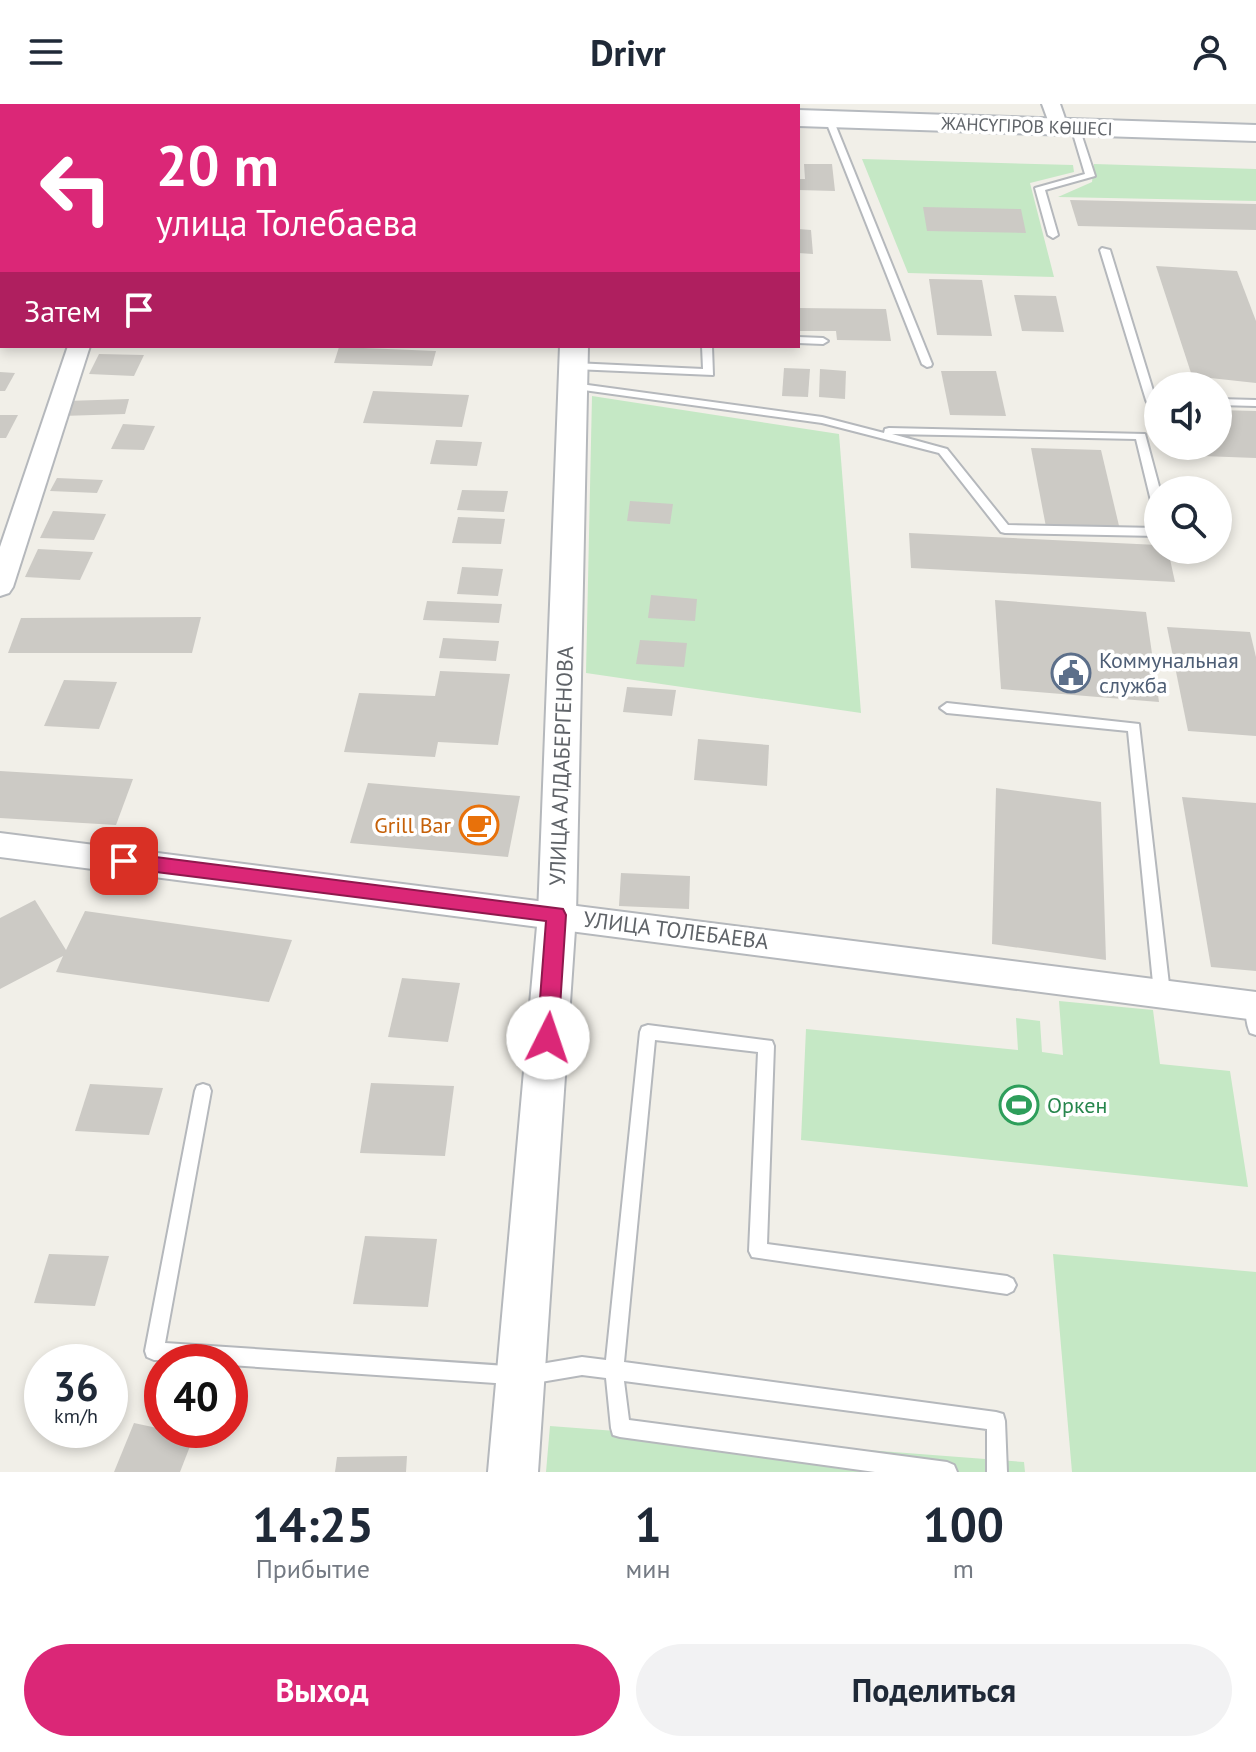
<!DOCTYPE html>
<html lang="ru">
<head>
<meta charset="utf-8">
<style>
	body { margin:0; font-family:"PT Sans",sans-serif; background:#f2f2f3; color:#1f2937; height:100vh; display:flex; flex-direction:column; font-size:30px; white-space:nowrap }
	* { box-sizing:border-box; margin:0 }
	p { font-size:26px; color:#747a83 }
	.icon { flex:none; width:44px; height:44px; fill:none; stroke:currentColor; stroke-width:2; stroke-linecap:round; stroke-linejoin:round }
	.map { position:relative; height:1368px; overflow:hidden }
	.drawer { display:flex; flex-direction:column; background:#fff; flex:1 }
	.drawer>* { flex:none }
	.top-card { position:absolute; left:0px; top:0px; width:800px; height:244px; box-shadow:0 4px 12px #0003; background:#db2777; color:#fff; overflow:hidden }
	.controls { position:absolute; left:1144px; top:268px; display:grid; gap:16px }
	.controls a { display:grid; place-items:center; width:88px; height:88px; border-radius:50%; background:#fff; box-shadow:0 4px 12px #0003; font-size:40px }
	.speed { position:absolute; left:24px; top:1240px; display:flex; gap:16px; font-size:40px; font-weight:700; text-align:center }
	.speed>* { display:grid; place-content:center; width:104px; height:104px; border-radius:50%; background:#fff; box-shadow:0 4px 12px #0003; line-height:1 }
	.speed small { font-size:20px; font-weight:400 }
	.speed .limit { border:12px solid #d22; background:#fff; color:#111 }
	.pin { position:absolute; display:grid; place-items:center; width:68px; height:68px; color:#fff; margin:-34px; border-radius:16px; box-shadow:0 4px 12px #0006 }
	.me { position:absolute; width:88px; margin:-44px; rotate:4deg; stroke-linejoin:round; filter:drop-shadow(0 0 6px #0008) }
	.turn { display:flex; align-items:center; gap:28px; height:168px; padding:0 24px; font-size:36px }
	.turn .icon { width:104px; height:104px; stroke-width:2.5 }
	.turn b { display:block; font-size:56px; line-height:68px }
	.then { display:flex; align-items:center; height:76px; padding:0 24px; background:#0003; gap:16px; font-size:30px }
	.eta { display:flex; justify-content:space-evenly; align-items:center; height:136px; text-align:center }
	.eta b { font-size:48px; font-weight:600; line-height:56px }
	.button { display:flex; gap:16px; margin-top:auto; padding:16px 24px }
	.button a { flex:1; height:92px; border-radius:48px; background:#db2777; color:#fff; font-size:32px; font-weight:600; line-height:92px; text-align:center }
	.button a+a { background:#f2f2f3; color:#1f2937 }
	header { display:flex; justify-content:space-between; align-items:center; height:104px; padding:0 24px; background:#fff; font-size:36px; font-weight:600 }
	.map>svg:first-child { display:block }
	.green { fill:#c5e8c5 }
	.building { fill:#cccac5 }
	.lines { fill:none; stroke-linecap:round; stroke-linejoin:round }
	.service-casing { stroke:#b5b8bc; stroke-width:4 }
	.minor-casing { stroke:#b5b8bc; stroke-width:4 }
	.tertiary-casing { stroke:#b5b8bc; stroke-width:4 }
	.secondary-casing { stroke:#b6babf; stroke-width:4 }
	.service { fill:#fff; fill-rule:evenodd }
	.minor { fill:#fff; fill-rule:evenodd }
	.tertiary { fill:#fff; fill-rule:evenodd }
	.secondary { fill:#fff; fill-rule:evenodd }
	.route { fill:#db2777; stroke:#8e194d; stroke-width:2 }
	.labels { text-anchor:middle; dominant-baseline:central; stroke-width:7; stroke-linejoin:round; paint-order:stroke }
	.far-street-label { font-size:18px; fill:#5f6368; stroke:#fff }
	.service-label { font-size:22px; fill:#4e5e75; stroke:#fff; text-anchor:start }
	.street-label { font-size:22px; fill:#5f6368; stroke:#fff }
	.food-label { font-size:22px; fill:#c56008; stroke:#fff; text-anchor:end }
	.leisure-label { font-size:22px; fill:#27864d; stroke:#fff; text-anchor:start }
</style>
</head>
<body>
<header><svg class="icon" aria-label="menu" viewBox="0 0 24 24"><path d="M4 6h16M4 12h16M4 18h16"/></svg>Drivr<svg class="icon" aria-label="person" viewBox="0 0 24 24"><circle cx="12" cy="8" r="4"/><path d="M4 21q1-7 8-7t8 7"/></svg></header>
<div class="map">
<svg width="1256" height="1368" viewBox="0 0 1256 1368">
	<rect width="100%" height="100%" fill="#f1efe8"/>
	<g class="green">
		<path d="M 862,55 L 1073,61 L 1074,68 L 1030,79 L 1054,173 L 908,169 Z"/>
		<path d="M 1094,60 L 1256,65 L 1256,97 L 1058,93 L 1092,78 Z"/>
		<path d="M 592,292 L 839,330 L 861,609 L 586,569 Z"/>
		<path d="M 1059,897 L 1153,906 L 1160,960 L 1230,967 L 1248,1083 L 801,1036 L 806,925 L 1018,946 L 1016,914 L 1040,917 L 1042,948 L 1063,951 Z"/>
		<path d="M 1053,1150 L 1256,1168 L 1256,1368 L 1072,1368 Z"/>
		<path d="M 550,1322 L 1024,1358 L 1025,1368 L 546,1368 Z"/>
	</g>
	<g class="building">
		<path d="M 804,60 L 832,60 L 835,87 L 798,86 L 798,75 L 805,75 Z"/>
		<path d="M 1070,96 L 1256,100 L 1256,126 L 1078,122 Z"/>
		<path d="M 923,103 L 1021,105 L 1026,129 L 927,127 Z"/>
		<path d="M 798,125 L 811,126 L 813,150 L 798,149 Z"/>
		<path d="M 1156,162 L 1237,167 L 1256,217 L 1256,279 L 1192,272 Z"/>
		<path d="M 929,175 L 982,176 L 992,232 L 937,231 Z"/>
		<path d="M 1014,191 L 1056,192 L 1064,228 L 1022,227 Z"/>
		<path d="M 798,204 L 886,205 L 891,237 L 837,236 L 836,227 L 798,227 Z"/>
		<path d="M 339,243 L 436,247 L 432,262 L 334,259 Z"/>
		<path d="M 99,250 L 144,251 L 134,272 L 89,270 Z"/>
		<path d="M 784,264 L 810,265 L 808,293 L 782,292 Z"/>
		<path d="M 820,265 L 846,267 L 845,295 L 819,293 Z"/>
		<path d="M 941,267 L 996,267 L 1006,312 L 950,311 Z"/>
		<path d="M 0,268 L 15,269 L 5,287 L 0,287 Z"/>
		<path d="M 373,287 L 469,291 L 462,323 L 363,319 Z"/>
		<path d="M 129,295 L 125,310 L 62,312 L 66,297 Z"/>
		<path d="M 1218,306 L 1256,307 L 1256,354 L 1202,352 L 1199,342 L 1218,342 Z"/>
		<path d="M 0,311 L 18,311 L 6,334 L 0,334 Z"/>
		<path d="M 123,320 L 155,322 L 144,346 L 111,345 Z"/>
		<path d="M 436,336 L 482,338 L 477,362 L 430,360 Z"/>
		<path d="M 1031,344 L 1101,346 L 1120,426 L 1046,423 Z"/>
		<path d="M 57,374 L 103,376 L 97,389 L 50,387 Z"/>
		<path d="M 462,386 L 508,387 L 504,408 L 457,406 Z"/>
		<path d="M 630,397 L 673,400 L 670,420 L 627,417 Z"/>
		<path d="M 53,407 L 106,410 L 94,436 L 40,434 Z"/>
		<path d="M 458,413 L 505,415 L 501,440 L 452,439 Z"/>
		<path d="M 909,429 L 1158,441 L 1158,446 L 1168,446 L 1175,478 L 911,464 Z"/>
		<path d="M 38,445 L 93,448 L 80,476 L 25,473 Z"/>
		<path d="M 462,463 L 503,465 L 498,492 L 457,490 Z"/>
		<path d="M 651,491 L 697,495 L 695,517 L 648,514 Z"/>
		<path d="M 995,496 L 1146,508 L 1159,598 L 1001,585 Z"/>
		<path d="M 427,497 L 502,500 L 499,519 L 423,516 Z"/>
		<path d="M 201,513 L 192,549 L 8,549 L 21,514 Z"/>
		<path d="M 1167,523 L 1250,528 L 1256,553 L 1256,632 L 1188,627 Z"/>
		<path d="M 443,534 L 499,537 L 496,557 L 439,554 Z"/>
		<path d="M 640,536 L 687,539 L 684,563 L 636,560 Z"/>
		<path d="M 440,567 L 510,570 L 498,641 L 438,638 L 435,653 L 344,648 L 359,589 L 435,592 Z"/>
		<path d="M 64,576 L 117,578 L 99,625 L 44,622 Z"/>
		<path d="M 627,583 L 676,586 L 672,612 L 623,608 Z"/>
		<path d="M 698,635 L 769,641 L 767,682 L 694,676 Z"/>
		<path d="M 0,667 L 133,675 L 116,721 L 0,714 Z"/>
		<path d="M 368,679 L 520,692 L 508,753 L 350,739 Z"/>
		<path d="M 996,684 L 1101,698 L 1106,856 L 992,840 Z"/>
		<path d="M 1182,693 L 1256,699 L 1256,867 L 1211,863 Z"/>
		<path d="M 621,769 L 690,772 L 689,805 L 619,802 Z"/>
		<path d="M 35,796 L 66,846 L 85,807 L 292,836 L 269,898 L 56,868 L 63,852 L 0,885 L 0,814 Z"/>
		<path d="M 402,874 L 460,879 L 448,938 L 388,933 Z"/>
		<path d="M 371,979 L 454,982 L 445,1052 L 360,1049 Z"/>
		<path d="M 90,980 L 163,984 L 149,1031 L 75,1027 Z"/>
		<path d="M 365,1132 L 437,1135 L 428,1203 L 353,1200 Z"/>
		<path d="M 49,1150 L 109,1152 L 95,1202 L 34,1199 Z"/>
		<path d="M 134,1319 L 194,1332 L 180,1368 L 114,1368 Z"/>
		<path d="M 407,1352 L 406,1368 L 335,1368 L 337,1353 Z"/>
	</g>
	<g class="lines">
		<g class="service-casing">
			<g id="service">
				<path d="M 826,13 L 833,15 L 932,260 L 931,262 L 927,263 L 922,260 L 825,15 Z"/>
				<path d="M 1075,20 L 1079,23 L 1095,72 L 1045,86 L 1058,131 L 1053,134 L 1048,131 L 1035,84 L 1085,70 L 1071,23 Z"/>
				<path d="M 1102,144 L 1110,146 L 1155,293 L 1158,293 L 1158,299 L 1147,298 L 1146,296 L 1100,146 Z"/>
				<path d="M 798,233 L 823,234 L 828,237 L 823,240 L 798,239 Z"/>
				<path d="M 702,242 L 712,242 L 713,271 L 574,265 L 569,262 L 574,259 L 703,265 Z"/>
				<path d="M 573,279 L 822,313 L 884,329 L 885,325 L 889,324 L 1145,330 L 1160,386 L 1158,386 L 1158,405 L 1152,401 L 1136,335 L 892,330 L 947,345 L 1008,421 L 1158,424 L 1158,432 L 1005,429 L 1001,428 L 939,349 L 822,319 L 569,284 L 568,282 Z"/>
				<path d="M 1218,295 L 1256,296 L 1256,302 L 1218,301 Z"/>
				<path d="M 947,599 L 1139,620 L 1170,889 L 1168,894 L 1162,896 L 1156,894 L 1154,889 L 1128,627 L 947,609 L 940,604 Z"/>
				<path d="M 1254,894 L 1256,895 L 1256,931 L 1250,929 C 1246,920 1244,905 1248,896 Z"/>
				<path d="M 648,921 L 772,937 L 774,942 L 767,1140 L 1007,1172 L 1013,1175 L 1016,1181 L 1013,1187 L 1007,1190 L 752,1153 L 749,1147 L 758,948 L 655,936 L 624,1258 L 996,1308 L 1003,1310 L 1005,1317 L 1007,1368 L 987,1368 L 987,1325 L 624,1277 L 629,1316 L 947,1358 L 954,1361 L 957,1368 L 875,1368 L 620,1333 L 613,1331 L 611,1324 L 606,1274 L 582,1271 L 523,1281 L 230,1261 L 230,1258 L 154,1256 L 147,1253 L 145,1247 L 195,987 L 197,982 L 203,980 L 209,982 L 211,987 L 165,1239 L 523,1263 L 582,1253 L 606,1256 L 640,928 L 642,923 Z"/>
			</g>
		</g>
		<g class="minor-casing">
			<g id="minor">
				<path d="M 1042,0 L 1060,0 L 1068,23 L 1066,27 L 1052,27 Z"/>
				<path d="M 68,242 L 90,242 L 13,483 L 9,489 L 0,492 L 0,443 Z"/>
				<path d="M 0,729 L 1256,888 L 1256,916 L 0,753 Z"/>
			</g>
		</g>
		<g class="tertiary-casing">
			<g id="tertiary">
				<rect x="571" y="0" width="22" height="2"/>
				<path d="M 560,242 L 588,242 L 576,811 L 538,1368 L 488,1368 L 538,811 Z"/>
			</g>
		</g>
		<g class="secondary-casing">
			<g id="secondary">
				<path d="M 256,0 L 373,0 L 374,2 L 257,2 Z"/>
				<path d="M 798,6 L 1256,21 L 1256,37 L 798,22 Z"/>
			</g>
		</g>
		<use href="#service" class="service"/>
		<use href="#minor" class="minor"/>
		<use href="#tertiary" class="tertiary"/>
		<use href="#secondary" class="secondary"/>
	</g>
	<path class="route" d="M 124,749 L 563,805 L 566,811 L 558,934 L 555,940 L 548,943 L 540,940 L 537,934 L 546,817 L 124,764 L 117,762 L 114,757 L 117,751 Z"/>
	<defs>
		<g id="civic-ring" transform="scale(2)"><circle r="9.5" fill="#fff" stroke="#5c6f8a" stroke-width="1.5"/><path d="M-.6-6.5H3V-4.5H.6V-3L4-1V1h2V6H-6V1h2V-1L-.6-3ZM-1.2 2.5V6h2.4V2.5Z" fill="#5c6f8a"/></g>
		<g id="cafe-ring" transform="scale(2)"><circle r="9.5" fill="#fff" stroke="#e8710a" stroke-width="1.5"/><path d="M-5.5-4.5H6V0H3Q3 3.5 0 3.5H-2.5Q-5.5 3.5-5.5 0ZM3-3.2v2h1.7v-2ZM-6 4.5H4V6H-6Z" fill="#e8710a"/></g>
		<g id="stadium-ring" transform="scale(2)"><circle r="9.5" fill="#fff" stroke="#2e9e5b" stroke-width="1.5"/><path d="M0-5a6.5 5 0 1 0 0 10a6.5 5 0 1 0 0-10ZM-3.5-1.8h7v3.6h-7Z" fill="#2e9e5b"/></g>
	</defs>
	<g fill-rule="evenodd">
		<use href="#civic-ring" x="1071" y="569"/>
		<use href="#cafe-ring" x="479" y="721"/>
		<use href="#stadium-ring" x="1019" y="1001"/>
	</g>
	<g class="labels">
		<g class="far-street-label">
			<text transform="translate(1027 22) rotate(2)">ЖАНСҮГІРОВ КӨШЕСІ</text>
		</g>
		<g class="service-label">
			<text x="1099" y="556">Коммунальная<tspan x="1099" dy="25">служба</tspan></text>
		</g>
		<g class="street-label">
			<text transform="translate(561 662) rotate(-88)">УЛИЦА АЛДАБЕРГЕНОВА</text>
			<text transform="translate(676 826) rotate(7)">УЛИЦА ТОЛЕБАЕВА</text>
		</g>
		<g class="food-label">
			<text x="451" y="721">Grill Bar</text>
		</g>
		<g class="leisure-label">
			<text x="1047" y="1001">Оркен</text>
		</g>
	</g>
</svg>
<div class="controls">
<a><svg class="icon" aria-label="sound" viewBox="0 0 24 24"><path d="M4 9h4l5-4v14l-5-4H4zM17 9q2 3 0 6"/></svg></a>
<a><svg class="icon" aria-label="search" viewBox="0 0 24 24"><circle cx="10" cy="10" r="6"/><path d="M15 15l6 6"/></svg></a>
</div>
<div class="speed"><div>36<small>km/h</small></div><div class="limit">40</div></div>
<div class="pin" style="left:124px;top:757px;background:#d93025"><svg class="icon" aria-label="arrive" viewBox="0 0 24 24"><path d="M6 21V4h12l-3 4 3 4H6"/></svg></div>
<svg class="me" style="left:548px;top:934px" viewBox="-20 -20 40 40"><circle r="19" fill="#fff"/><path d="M0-13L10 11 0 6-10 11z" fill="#db2777"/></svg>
<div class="top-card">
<div class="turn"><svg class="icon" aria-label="left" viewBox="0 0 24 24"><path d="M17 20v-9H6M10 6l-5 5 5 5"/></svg><div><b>20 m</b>улица Толебаева</div></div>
<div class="then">Затем<svg class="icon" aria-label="arrive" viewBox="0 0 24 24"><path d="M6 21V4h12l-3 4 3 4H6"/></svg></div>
</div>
</div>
<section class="drawer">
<div class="eta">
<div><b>14:25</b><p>Прибытие</p></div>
<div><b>1</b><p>мин</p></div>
<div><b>100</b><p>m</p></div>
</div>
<div class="button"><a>Выход</a><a>Поделиться</a></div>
</section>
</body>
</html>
